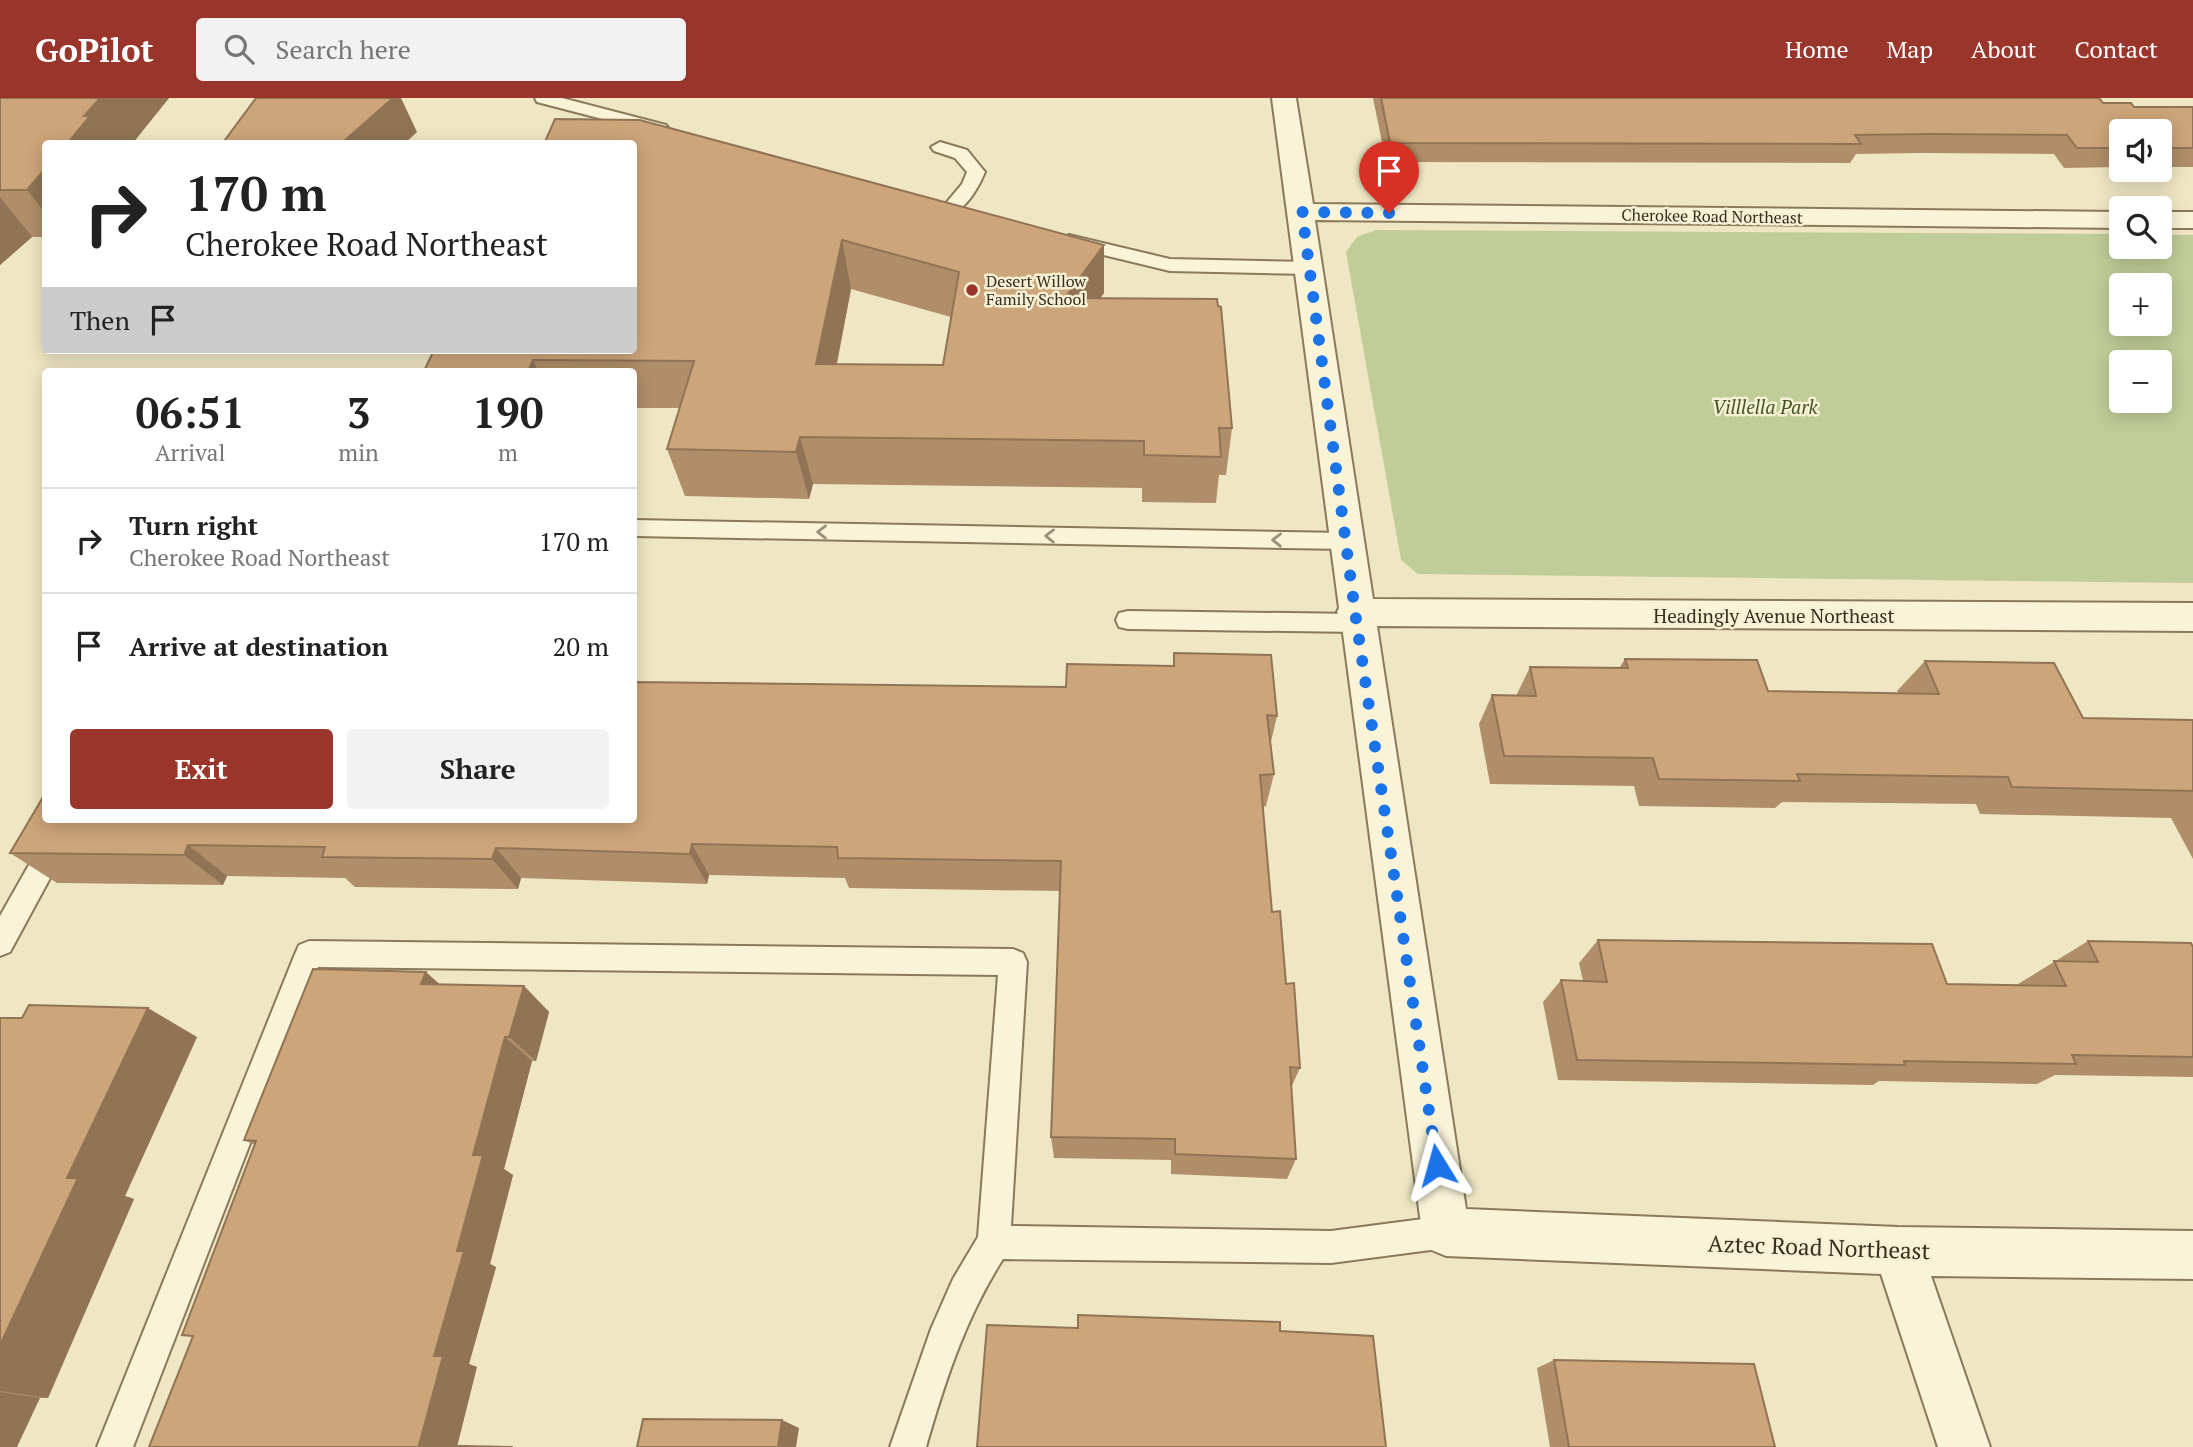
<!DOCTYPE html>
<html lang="en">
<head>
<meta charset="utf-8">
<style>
	body { margin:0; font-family:"PT Serif",serif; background:#f2f2f2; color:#222; height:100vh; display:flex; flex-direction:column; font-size:26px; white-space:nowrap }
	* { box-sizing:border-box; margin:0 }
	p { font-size:23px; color:#767676 }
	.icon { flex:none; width:38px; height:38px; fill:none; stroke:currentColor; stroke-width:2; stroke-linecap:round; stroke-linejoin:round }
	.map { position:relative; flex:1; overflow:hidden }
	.sheet { position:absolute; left:42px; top:270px; width:595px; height:455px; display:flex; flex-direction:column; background:#fff; border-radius:7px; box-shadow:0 4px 18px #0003 }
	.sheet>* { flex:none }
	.hud { position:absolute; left:42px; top:42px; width:595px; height:214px; border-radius:7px; box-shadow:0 4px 18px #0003; background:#fff; color:#222; overflow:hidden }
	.fabs { position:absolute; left:2109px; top:21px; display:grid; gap:14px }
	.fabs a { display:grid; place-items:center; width:63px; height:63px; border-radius:7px; background:#fff; box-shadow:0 4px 18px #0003; font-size:35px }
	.pin { position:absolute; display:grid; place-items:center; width:60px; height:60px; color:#fff; margin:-72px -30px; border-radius:50% 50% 50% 0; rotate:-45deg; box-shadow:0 0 7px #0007 }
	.pin .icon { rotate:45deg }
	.me { position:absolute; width:77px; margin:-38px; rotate:352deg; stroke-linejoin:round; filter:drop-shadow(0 0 5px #0008) }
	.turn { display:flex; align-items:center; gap:24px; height:147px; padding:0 28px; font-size:32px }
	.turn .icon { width:91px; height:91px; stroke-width:2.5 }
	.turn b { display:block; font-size:49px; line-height:60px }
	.then { display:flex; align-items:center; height:66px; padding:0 28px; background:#0003; gap:14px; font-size:26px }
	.eta { display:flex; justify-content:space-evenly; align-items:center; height:119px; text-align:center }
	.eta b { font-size:42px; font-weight:700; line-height:49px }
	.cta { display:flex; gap:14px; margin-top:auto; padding:14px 28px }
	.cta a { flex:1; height:80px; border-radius:7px; background:#99352a; color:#fff; font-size:28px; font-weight:700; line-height:80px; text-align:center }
	.cta a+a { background:#f2f2f2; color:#222 }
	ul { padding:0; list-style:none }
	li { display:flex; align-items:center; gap:21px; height:105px; padding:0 28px; border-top:2px solid #e0e0e0 }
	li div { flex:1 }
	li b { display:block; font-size:26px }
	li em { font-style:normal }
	header { display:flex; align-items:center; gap:42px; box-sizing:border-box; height:98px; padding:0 35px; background:#99352a; color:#fff }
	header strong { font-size:33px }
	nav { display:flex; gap:38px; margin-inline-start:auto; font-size:24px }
	.search { width:490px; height:63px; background:#f2f2f2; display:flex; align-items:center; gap:18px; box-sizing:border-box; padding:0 24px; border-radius:7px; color:#767676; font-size:26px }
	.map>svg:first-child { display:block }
	.green { fill:#c1cd98; fill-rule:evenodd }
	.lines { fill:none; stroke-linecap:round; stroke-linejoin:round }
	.lane-casing { stroke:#8a795a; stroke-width:4 }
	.street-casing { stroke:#8a795a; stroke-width:4 }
	.lane { fill:#f9f3d8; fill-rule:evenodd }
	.street { fill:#f9f3d8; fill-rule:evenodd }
	.wall { fill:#b08e69; fill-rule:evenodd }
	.shaded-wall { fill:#907455 }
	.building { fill:#cda57a; stroke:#907455; stroke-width:2; fill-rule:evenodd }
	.oneway { stroke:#9a907b }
	.route { stroke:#1a73e8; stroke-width:12; stroke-dasharray:0 21.6 }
	.poi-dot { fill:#99352a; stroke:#f6f0d4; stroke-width:2.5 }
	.labels { text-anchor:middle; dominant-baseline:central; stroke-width:5; stroke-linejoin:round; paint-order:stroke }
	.far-street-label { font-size:16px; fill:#3a2e1e; stroke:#f6f0d4 }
	.far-poi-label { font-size:16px; fill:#3a2e1e; stroke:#f6f0d4; text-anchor:start }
	.park-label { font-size:19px; font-style:italic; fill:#445625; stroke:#f6f0d4 }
	.street-label { font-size:19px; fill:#3a2e1e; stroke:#f6f0d4 }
	.near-street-label { font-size:23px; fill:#3a2e1e; stroke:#f6f0d4 }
</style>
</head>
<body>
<header>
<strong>GoPilot</strong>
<div class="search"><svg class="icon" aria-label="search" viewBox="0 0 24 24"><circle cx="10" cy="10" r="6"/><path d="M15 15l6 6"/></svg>Search here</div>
<nav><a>Home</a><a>Map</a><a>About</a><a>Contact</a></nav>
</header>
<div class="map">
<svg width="2193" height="1349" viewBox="0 0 2193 1349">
	<rect width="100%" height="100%" fill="#efe7c4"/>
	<path class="green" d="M 1376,132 L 2121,136 L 2121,149 L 2160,149 L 2160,137 L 2193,137 L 2193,485 L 1418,476 L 1401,462 L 1346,154 L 1357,139 ZM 2121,187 L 2160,187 L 2160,226 L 2121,226 ZM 2121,264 L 2160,264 L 2160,303 L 2121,303 Z"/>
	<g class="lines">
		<g class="lane-casing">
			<g id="lane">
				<path d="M 535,0 L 562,0 L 666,27 L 669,31 L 660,36 L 537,4 Z"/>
				<path d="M 940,44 L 967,52 L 985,74 C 979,88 967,111 951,115 L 942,110 L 962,86 L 967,74 L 955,60 L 934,53 L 931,49 Z"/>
				<path d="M 1069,137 L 1170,161 L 1309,164 L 1319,170 L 1309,176 L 1170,173 L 1062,147 L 1060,143 Z"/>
				<path d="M 634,422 L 1345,435 L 1353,437 L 1356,443 L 1353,449 L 1345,451 L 634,438 Z"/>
				<path d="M 1128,513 L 1357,516 L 1366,518 L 1369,525 L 1366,532 L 1357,534 L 1128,531 L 1119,529 L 1116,522 L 1119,515 Z"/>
				<path d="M 55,721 L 82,721 L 10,854 L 0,858 L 0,818 Z"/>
				<path d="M 309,843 L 1013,851 L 1023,855 L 1027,864 L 1011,1128 L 1331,1133 L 1446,1118 L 1458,1122 L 1462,1134 L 1458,1146 L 1446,1150 L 1331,1165 L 1003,1161 C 966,1219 945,1283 926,1349 L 890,1349 L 931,1231 L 953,1181 L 978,1139 L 998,877 L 318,869 L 133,1349 L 97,1349 L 295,856 L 299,847 Z"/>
			</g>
		</g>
		<g class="street-casing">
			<g id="street">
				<path d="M 1272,0 L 1296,0 L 1313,106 L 2121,114 L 2121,130 L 1315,122 L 1373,501 L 2193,505 L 2193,533 L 1377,528 L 1466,1111 L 1898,1129 L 2193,1133 L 2193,1181 L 1931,1178 L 1990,1349 L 1938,1349 L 1881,1176 L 1446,1158 L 1429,1151 L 1422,1134 L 1341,520 L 1337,514 L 1339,510 Z"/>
				<rect x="2160" y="114" width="33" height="16"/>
			</g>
		</g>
		<use href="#lane" class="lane"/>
		<use href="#street" class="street"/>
	</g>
	<g class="wall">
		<path d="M 0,0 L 169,0 L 132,46 L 46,46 L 46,139 L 32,139 L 0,167 Z"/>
		<path d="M 1373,0 L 2099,0 L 2103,5 L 2134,9 L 2193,9 L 2193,69 L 2160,69 L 2160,33 L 2121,33 L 2121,69 L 2064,70 L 2054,56 L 1920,55 L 1856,56 L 1850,65 L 1386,64 Z"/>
		<path d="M 634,46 L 1104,147 L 1104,195 L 1100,200 L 1232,330 L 1226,377 L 1219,377 L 1216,405 L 1142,404 L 1142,390 L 813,386 L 809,401 L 685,398 L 667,351 L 680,310 L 634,310 L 634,273 L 424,273 ZM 851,191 L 951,219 L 943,267 L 837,266 Z"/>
		<path d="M 1174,555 L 1277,618 L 1270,648 L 1274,676 L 1266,708 L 1263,709 L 1272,814 L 1286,886 L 1300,970 L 1291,990 L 1296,1061 L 1287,1081 L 1171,1076 L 1171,1062 L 1054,1060 L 1051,1039 L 1060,793 L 849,790 L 845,780 L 709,777 L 707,786 L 521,780 L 518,791 L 355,789 L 345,780 L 227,778 L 223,787 L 57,785 L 10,755 L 1066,589 L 1173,568 Z"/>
		<path d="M 1625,561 L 1768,593 L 1899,595 L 1897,593 L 1925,563 L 2083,620 L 2193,622 L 2193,761 L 2171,720 L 1980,716 L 1976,706 L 1782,704 L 1775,710 L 1639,708 L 1634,688 L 1490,686 L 1479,626 L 1492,597 L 1516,598 L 1530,569 L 1619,570 Z"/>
		<path d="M 1598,842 L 1947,886 L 2019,888 L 2018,886 L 2088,843 L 2193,849 L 2193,979 L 2055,977 L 2037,986 L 1879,983 L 1873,987 L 1558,982 L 1543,904 L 1561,882 L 1583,883 L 1579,865 Z"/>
		<path d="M 441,887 L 524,888 L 549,914 L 536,963 L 532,963 L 504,1071 L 513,1077 L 490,1166 L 496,1169 L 469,1266 L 477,1269 L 149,1349 L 193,1239 L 182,1237 L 255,1047 L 244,1042 Z"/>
		<path d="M 0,920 L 197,939 L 125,1098 L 134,1101 L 48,1300 L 40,1300 L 0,1349 Z"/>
		<path d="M 1554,1262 L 1775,1349 L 1550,1349 L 1537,1270 Z"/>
	</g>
	<g class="shaded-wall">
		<path d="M 100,0 L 169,0 L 132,46 L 67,46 L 84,18 Z"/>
		<path d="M 393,0 L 401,0 L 417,34 L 404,46 L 343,46 L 345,42 Z"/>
		<path d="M 46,70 L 46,116 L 27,92 Z"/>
		<path d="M 0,99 L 32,139 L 0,167 Z"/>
		<path d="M 842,142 L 851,191 L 827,314 L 816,266 Z"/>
		<path d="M 1104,147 L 1104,195 L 1066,248 L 1065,200 Z"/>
		<path d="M 533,262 L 538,273 L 528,273 Z"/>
		<path d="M 800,339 L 813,386 L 809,401 L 796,354 Z"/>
		<path d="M 692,746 L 709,777 L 707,786 L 690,756 Z"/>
		<path d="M 188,747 L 227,778 L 223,787 L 184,757 Z"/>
		<path d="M 496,750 L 521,780 L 518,791 L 492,761 Z"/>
		<path d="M 426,874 L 455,900 L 421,886 Z"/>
		<path d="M 524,888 L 549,914 L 536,963 L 509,939 Z"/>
		<path d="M 148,910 L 197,939 L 125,1098 L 134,1101 L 48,1300 L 0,1293 L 0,1247 L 67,1080 Z"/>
		<path d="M 505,939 L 532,963 L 504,1071 L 513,1077 L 490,1166 L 496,1169 L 469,1266 L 477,1269 L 457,1349 L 419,1347 L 434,1258 L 457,1153 L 473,1057 Z"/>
		<path d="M 0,1294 L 40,1300 L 17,1349 L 0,1349 Z"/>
		<path d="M 782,1322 L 799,1330 L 796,1349 L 778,1349 Z"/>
	</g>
	<g class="building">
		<path d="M 0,0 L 100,0 L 84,18 L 90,18 L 67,46 L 46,46 L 46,70 L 27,92 L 0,92 Z"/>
		<path d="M 256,0 L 393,0 L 345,42 L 343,46 L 222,46 Z"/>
		<path d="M 1381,0 L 2099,0 L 2103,5 L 2131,5 L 2134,9 L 2193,9 L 2193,50 L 2160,50 L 2160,33 L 2121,33 L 2121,50 L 2077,50 L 2067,37 L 1931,36 L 1855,37 L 1861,46 L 1390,45 Z"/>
		<path d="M 555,21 L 640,22 L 1104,147 L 1065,200 L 1217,201 L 1218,208 L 1221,209 L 1232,330 L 1219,330 L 1221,359 L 1144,357 L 1144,343 L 800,339 L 796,354 L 667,351 L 694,263 L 533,262 L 528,273 L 424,273 L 434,252 L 634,252 L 634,46 L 544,46 ZM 842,142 L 959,174 L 943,267 L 816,266 Z"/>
		<path d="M 1174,555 L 1271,557 L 1277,618 L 1267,617 L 1274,676 L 1260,677 L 1272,814 L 1280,813 L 1286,886 L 1294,885 L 1300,970 L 1290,969 L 1296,1061 L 1175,1056 L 1175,1041 L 1051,1039 L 1061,763 L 838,760 L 837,749 L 692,746 L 690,756 L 496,750 L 492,761 L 322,759 L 325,749 L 188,747 L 184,757 L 10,755 L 46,694 L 46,721 L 634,721 L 634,584 L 1066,589 L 1067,566 L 1174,568 Z"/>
		<path d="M 1625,561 L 1757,562 L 1768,593 L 1939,596 L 1925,563 L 2054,565 L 2083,620 L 2193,622 L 2193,693 L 2012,689 L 2008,679 L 1797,676 L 1800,683 L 1659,681 L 1653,660 L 1504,658 L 1492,597 L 1536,598 L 1530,569 L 1628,570 Z"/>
		<path d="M 1598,842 L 1932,846 L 1947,886 L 2066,888 L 2054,863 L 2098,864 L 2088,843 L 2191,845 L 2193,849 L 2193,959 L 2072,957 L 2076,966 L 1904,963 L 1905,967 L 1577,962 L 1561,882 L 1607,884 Z"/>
		<path d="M 313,871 L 426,874 L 421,886 L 524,888 L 509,939 L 505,939 L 473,1057 L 483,1057 L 457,1153 L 464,1153 L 434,1258 L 443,1258 L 419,1347 L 513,1349 L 149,1349 L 193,1238 L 182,1237 L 256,1043 L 244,1042 Z"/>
		<path d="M 29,907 L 148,910 L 67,1080 L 78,1080 L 0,1247 L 0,920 L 22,920 Z"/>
		<path d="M 1078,1217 L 1280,1224 L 1280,1233 L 1373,1238 L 1386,1349 L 977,1349 L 987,1227 L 1078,1230 Z"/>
		<path d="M 1554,1262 L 1754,1266 L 1775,1349 L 1569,1349 Z"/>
		<path d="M 643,1321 L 782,1322 L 778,1349 L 637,1349 Z"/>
	</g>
	<defs><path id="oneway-chevron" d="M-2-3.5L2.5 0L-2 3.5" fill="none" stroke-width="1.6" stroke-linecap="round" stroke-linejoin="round" transform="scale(1.75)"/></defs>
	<g class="oneway">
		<use href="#oneway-chevron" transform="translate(822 434) rotate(-179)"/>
		<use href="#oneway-chevron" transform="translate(1050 438) rotate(-179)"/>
		<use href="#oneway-chevron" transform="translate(1277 442) rotate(-179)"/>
	</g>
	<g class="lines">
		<path class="route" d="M 1389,115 L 1302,114 L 1355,514 L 1437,1067"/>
	</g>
	<circle class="poi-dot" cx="972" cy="192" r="7"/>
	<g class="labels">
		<g class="far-street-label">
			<text transform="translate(1712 118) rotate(1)">Cherokee Road Northeast</text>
		</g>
		<g class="far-poi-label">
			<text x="986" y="183">Desert Willow<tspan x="986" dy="18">Family School</tspan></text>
		</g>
		<g class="park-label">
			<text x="1765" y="308">Villlella Park</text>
		</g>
		<g class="street-label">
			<text x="1774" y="517">Headingly Avenue Northeast</text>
		</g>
		<g class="near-street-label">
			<text transform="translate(1819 1149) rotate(2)">Aztec Road Northeast</text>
		</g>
	</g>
</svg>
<div class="fabs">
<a><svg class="icon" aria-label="sound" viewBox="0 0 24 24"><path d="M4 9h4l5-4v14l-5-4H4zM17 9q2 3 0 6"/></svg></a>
<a><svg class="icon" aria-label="search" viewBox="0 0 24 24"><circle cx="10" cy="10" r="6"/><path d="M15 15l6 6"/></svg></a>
<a>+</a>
<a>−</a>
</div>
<div class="pin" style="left:1389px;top:115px;background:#d93025"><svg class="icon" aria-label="arrive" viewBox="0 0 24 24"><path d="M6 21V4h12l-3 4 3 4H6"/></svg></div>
<svg class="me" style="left:1437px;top:1067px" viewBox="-20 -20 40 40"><path d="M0-17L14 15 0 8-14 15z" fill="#1a73e8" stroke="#fff" stroke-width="4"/></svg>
<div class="hud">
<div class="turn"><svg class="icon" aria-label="right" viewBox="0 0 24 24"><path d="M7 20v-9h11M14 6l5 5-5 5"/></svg><div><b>170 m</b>Cherokee Road Northeast</div></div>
<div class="then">Then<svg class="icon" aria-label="arrive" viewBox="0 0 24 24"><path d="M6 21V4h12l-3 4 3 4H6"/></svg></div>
</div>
<section class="sheet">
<div class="eta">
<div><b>06:51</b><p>Arrival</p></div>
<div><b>3</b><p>min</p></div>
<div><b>190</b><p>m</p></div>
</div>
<ul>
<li><svg class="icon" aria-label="right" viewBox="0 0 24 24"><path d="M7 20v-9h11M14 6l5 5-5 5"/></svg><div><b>Turn right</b><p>Cherokee Road Northeast</p></div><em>170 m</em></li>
<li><svg class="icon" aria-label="arrive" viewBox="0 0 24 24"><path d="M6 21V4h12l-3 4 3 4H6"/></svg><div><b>Arrive at destination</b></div><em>20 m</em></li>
</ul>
<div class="cta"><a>Exit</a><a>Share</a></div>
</section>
</div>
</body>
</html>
